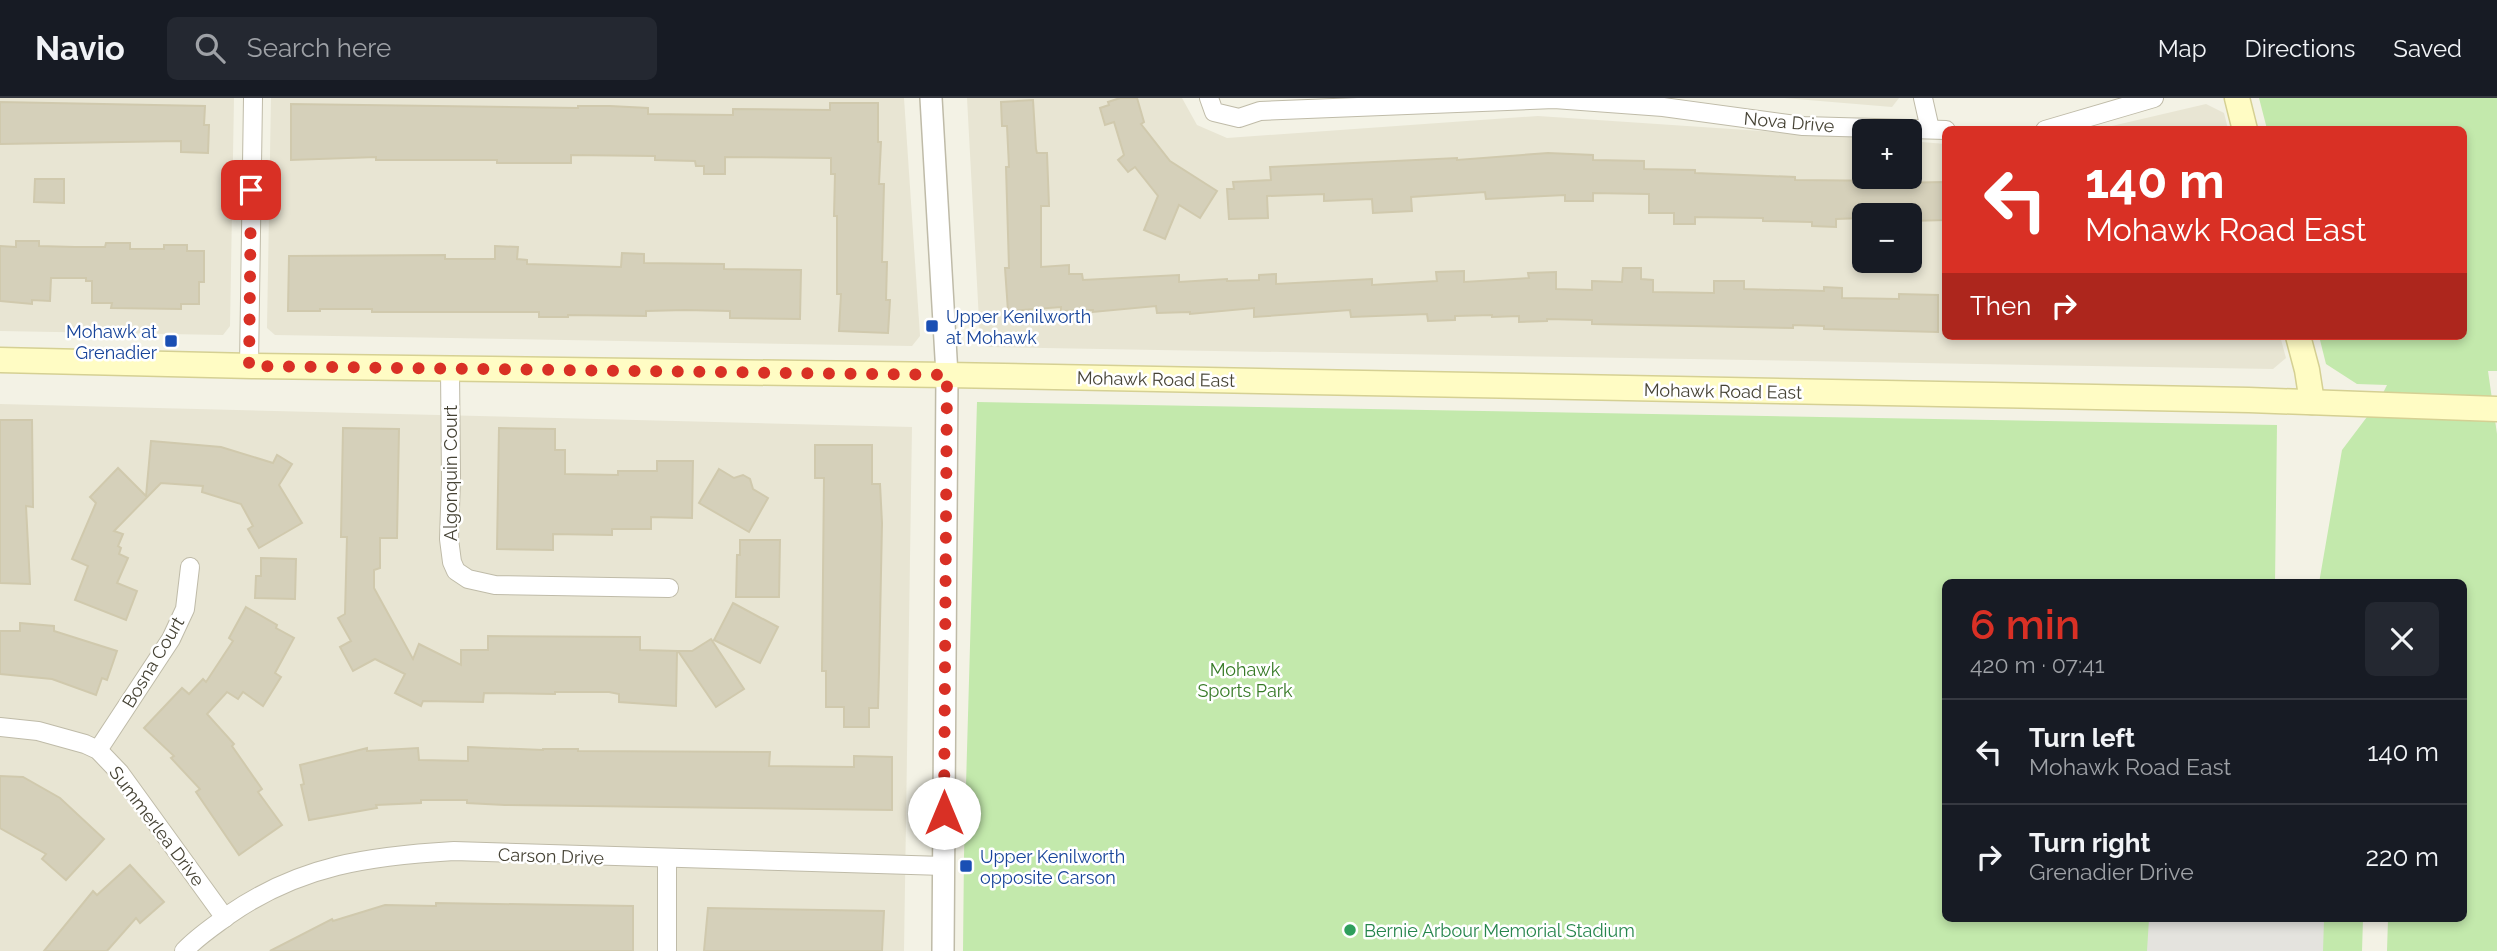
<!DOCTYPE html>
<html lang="en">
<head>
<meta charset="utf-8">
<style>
	body { margin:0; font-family:Raleway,sans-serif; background:#242831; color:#f1f3f6; height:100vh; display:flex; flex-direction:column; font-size:26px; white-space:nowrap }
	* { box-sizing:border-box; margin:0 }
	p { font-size:23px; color:#9ea1a6 }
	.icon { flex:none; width:38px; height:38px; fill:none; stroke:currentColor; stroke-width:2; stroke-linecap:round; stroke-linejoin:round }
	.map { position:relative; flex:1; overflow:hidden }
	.side { position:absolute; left:1942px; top:481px; width:525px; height:343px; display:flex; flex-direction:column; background:#171b24; border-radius:10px; box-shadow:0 4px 10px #0003 }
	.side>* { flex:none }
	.top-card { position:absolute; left:1942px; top:28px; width:525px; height:214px; border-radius:10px; box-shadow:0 4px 10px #0003; background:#d93025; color:#fff; overflow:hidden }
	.controls { position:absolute; left:1852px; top:21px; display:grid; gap:14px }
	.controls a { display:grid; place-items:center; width:70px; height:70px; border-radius:10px; background:#171b24; box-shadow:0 4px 10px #0003; font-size:35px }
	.pin { position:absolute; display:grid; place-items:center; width:60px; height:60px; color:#fff; margin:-30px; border-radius:14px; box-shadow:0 4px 10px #0006 }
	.me { position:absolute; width:77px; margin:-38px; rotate:0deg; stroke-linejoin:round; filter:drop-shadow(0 0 5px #0008) }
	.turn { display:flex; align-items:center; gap:24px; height:147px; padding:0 28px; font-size:32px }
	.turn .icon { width:91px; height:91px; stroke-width:2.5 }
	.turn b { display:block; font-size:49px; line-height:60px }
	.then { display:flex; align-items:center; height:66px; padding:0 28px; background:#0003; gap:14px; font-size:26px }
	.round { display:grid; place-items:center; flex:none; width:74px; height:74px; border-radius:10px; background:#242831 }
	.headline { display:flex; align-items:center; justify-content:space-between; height:119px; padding:0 28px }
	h1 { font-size:42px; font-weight:600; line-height:52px; color:#d93025 }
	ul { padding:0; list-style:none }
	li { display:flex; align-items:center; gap:21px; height:105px; padding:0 28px; border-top:2px solid #363941 }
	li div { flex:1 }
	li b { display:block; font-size:26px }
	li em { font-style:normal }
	header { display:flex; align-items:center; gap:42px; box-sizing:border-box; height:98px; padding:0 35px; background:#171b24; border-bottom:2px solid #363941 }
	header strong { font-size:33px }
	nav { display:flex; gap:38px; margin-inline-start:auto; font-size:24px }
	.search { width:490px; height:63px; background:#242831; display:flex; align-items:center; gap:18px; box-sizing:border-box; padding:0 24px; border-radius:10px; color:#9ea1a6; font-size:26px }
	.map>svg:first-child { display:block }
	.residential { fill:#e8e5d3; fill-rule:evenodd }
	.green { fill:#c3e9ac }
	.parking { fill:#e4e3de }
	.building { fill:#d5d0ba; stroke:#d0c9ad; stroke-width:2 }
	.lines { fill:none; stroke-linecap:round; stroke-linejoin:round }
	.minor-casing { stroke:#bfbba8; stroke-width:20 }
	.tertiary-casing { stroke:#bfbba8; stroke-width:24 }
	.secondary-casing { stroke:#d5d093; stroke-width:27 }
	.minor { stroke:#fff; stroke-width:18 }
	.tertiary { stroke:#fff; stroke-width:21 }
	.secondary { stroke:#fffcc4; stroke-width:24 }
	.route { stroke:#d93025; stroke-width:12; stroke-dasharray:0 21.6 }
	.transit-dot { fill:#1a4fb4; stroke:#fff; stroke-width:2.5 }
	.leisure-dot { fill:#2e9e5b; stroke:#fff; stroke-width:2.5 }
	.labels { text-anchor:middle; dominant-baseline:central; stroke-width:5; stroke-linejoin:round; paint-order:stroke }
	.street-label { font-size:18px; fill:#464335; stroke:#fff }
	.transit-label { font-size:18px; fill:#164399; stroke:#fff; text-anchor:start }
	.park-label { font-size:18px; fill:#367a26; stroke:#fff }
	.leisure-label { font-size:18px; fill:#27864d; stroke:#fff; text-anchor:start }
</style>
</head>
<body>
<header>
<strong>Navio</strong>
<div class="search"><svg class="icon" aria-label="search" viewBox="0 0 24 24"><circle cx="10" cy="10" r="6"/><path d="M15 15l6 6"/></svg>Search here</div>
<nav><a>Map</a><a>Directions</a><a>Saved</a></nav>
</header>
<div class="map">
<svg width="2497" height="853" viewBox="0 0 2497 853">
	<rect width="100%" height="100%" fill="#f3f2e5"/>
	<g class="residential">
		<path d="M 0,0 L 234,0 L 230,228 L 223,237 L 0,233 Z"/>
		<path d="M 271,0 L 904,0 L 920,238 L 912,248 L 275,237 L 267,230 Z"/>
		<path d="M 967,0 L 1182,0 L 1197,27 L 1227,40 L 1538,18 L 1864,40 L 1864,79 L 1909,79 L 1909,43 L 1946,46 L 1946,238 L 2280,238 L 2286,260 L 2273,271 L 986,249 L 980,241 ZM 1864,117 L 1909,117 L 1909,163 L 1864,163 Z"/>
		<path d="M 1784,0 L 1899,0 L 1892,9 Z"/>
		<path d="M 2206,6 L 2224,15 L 2228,31 L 2099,31 Z"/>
		<path d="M 0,306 L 912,329 L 904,853 L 0,853 Z"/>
	</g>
	<g class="green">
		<path d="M 2259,0 L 2497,0 L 2497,273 L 2488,273 L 2497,336 L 2497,853 L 2387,853 L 2388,821 L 2464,821 L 2464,485 L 2319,485 L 2342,352 L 2379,303 L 2387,287 L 2357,286 L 2326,266 L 2319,238 L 2464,238 L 2464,32 L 2267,31 Z"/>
		<path d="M 977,304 L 2277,327 L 2275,485 L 1946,485 L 1946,821 L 2363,821 L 2362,853 L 963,853 L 964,757 Z"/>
	</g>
	<path class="parking" d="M 2149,821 L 2324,821 L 2323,853 L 2147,853 Z"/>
	<g class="building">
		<path d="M 1120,0 L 1137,0 L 1144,24 L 1141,26 L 1170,63 L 1217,93 L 1200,120 L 1179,107 L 1165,141 L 1144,132 L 1158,98 L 1135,69 L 1128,74 L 1118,62 L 1124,57 L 1114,24 L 1105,27 L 1100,10 L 1109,7 L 1108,4 Z"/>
		<path d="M 1033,2 L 1036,51 L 1037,55 L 1047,55 L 1049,108 L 1041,108 L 1041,169 L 1069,167 L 1069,176 L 1082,176 L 1083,182 L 1179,177 L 1179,184 L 1227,181 L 1227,183 L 1259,182 L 1259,177 L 1276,176 L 1276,186 L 1372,181 L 1372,187 L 1437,183 L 1436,174 L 1464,173 L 1464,184 L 1529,180 L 1528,175 L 1556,174 L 1556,191 L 1592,192 L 1592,183 L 1622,184 L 1623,170 L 1641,170 L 1641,181 L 1653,182 L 1653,194 L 1714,195 L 1714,183 L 1744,183 L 1744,191 L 1824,193 L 1824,189 L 1842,190 L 1842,200 L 1899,201 L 1899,196 L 1938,197 L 1938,234 L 1824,231 L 1824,228 L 1793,227 L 1793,230 L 1592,226 L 1592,222 L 1547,221 L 1547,223 L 1519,224 L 1519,218 L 1492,219 L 1492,217 L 1455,218 L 1455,222 L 1428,223 L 1427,216 L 1351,219 L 1350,212 L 1254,219 L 1254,210 L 1190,216 L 1190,214 L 1157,215 L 1156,208 L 1093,214 L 1093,212 L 1061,213 L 1061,209 L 1008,213 L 1005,170 L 1009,170 L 1006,69 L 1009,69 L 1007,28 L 1002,28 L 1001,4 Z"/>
		<path d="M 0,4 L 205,8 L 204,27 L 209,27 L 208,55 L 181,54 L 181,43 L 0,46 Z"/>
		<path d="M 830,5 L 878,5 L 878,44 L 881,44 L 879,86 L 884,86 L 882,164 L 887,164 L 886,202 L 890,202 L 888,235 L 839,233 L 841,196 L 837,196 L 837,118 L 834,118 L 835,76 L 831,76 L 831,60 L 725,59 L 725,76 L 704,76 L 704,68 L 696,68 L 695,63 L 655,62 L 655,58 L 571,57 L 571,65 L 497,65 L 497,62 L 376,62 L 376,59 L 291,62 L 291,6 L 578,10 L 578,8 L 610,8 L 648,10 L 648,16 L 733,17 L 733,11 L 830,12 Z"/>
		<path d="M 1548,55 L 1593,57 L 1593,62 L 1644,63 L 1644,71 L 1695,72 L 1695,75 L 1795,79 L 1795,82 L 1894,83 L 1894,85 L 1944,84 L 1946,122 L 1909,123 L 1909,117 L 1864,117 L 1864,120 L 1836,121 L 1836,129 L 1812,128 L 1812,124 L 1763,123 L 1763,120 L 1695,119 L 1695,126 L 1674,126 L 1674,115 L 1649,115 L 1649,96 L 1593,95 L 1593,103 L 1565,103 L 1565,97 L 1486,101 L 1485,94 L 1411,99 L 1412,113 L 1373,115 L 1372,101 L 1324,103 L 1324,96 L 1267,98 L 1268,120 L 1229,121 L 1227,91 L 1234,91 L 1233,84 L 1271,82 L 1270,69 L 1457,60 L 1457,62 Z"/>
		<path d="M 35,81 L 64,81 L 64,105 L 34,104 Z"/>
		<path d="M 16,143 L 39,143 L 39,148 L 75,149 L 105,149 L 106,145 L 130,145 L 130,151 L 164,151 L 164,147 L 187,147 L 187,153 L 204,153 L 204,184 L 199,184 L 199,206 L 181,206 L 181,211 L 111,210 L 112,205 L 92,205 L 92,183 L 86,183 L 86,180 L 51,180 L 50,203 L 32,202 L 32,206 L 0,203 L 0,148 L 16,149 Z"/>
		<path d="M 495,148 L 518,149 L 517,161 L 527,162 L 527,166 L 621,169 L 622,155 L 644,156 L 644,165 L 724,166 L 724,171 L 801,172 L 800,221 L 730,220 L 730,213 L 685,212 L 646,213 L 646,218 L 568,217 L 568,219 L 539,219 L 539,214 L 372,214 L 372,211 L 320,211 L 320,213 L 288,213 L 289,158 L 445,157 L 445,161 L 495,161 Z"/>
		<path d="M 0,322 L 32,322 L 33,409 L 26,408 L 30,486 L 0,485 Z"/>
		<path d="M 343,330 L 399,331 L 397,440 L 380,440 L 380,470 L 374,472 L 374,490 L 413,561 L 419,546 L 461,567 L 461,552 L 488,552 L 488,538 L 640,539 L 640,552 L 677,553 L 676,608 L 619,604 L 619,596 L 609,594 L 555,594 L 555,596 L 484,595 L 483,604 L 423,603 L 421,608 L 395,595 L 405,576 L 375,561 L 353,573 L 340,549 L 351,543 L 338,520 L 345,516 L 347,439 L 341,439 Z"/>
		<path d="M 499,330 L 555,331 L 555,352 L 565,352 L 565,376 L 618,377 L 618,373 L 657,373 L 657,363 L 693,363 L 692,420 L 651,419 L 651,431 L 612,431 L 612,437 L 553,436 L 553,452 L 497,451 Z"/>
		<path d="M 151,343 L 221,349 L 273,365 L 277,357 L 292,366 L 279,387 L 302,425 L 259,450 L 248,431 L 253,428 L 241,406 L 202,394 L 203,388 L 161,385 L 114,433 L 123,436 L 118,448 L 121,450 L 119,456 L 128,460 L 117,485 L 137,493 L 126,522 L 75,502 L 88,468 L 72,461 L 96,405 L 90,399 L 118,370 L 146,398 Z"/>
		<path d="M 815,347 L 872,347 L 872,386 L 880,386 L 882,425 L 879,574 L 878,610 L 869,610 L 869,629 L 844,629 L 844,609 L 826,609 L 826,573 L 822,573 L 824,380 L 815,380 Z"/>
		<path d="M 719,371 L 734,380 L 743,377 L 750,381 L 753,391 L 768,400 L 749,434 L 699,405 Z"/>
		<path d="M 740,442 L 780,442 L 779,499 L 736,499 L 737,457 L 740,457 Z"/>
		<path d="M 261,460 L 296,461 L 295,501 L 255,500 L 256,478 L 261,478 Z"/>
		<path d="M 733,505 L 778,529 L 760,565 L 714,542 Z"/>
		<path d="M 246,509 L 277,527 L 276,530 L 294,540 L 275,575 L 281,579 L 263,608 L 243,594 L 238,601 L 227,594 L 207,616 L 234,646 L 232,648 L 262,691 L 258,694 L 282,727 L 239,757 L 196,694 L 200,691 L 171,660 L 174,658 L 144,630 L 182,590 L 189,596 L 203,581 L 206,584 L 233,543 L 229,540 Z"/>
		<path d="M 20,525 L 54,528 L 54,533 L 117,553 L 107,582 L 102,580 L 96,597 L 52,581 L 0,576 L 0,533 L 20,533 Z"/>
		<path d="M 711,541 L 744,591 L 716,609 L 678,553 L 692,553 Z"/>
		<path d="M 468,649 L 543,652 L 543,651 L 578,651 L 578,653 L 770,654 L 769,668 L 854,669 L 854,658 L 892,659 L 892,712 L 505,707 L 467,705 L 467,702 L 421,702 L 421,705 L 376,707 L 377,710 L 309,722 L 301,687 L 304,686 L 300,667 L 367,650 L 367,653 L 418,650 L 419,662 L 468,663 Z"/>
		<path d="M 0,678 L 23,679 L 60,700 L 104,741 L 66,782 L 42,761 L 46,756 L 0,730 Z"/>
		<path d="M 130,767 L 164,804 L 140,825 L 136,820 L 107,853 L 44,853 L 93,793 L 97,797 Z"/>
		<path d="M 436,805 L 633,808 L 633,853 L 270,853 L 332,821 L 333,823 L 385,807 L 436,808 Z"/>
		<path d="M 708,810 L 884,813 L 882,853 L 704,853 Z"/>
	</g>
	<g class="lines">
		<g class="minor-casing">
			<g id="minor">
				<path d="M 1209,0 L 1214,14 L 1239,20 L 1260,13 L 1554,1 L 1663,9 L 1803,28 L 1946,32"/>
				<path d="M 1923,0 L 1930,31"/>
				<path d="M 2045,32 L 2154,0"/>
				<path d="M 249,268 L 253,0"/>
				<path d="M 450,271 L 451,381 L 449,441 L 452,464 L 456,473 L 468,481 L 495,487 L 669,490"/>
				<path d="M 0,629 L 38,633 L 85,646 L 98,652 L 120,675 L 225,820"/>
				<path d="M 98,652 L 171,541 L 185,511 L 190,469"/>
				<path d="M 184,853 C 198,838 214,828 230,816 C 301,767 370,758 454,753 L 944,768"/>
				<path d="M 667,853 L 667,761"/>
			</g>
		</g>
		<g class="tertiary-casing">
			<path id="tertiary" d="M 931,0 L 947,277 L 943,853"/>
		</g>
		<g class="secondary-casing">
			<g id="secondary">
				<path d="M 2237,0 L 2245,32"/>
				<path d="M 2298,238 L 2307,272 L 2312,304"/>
				<path d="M 0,262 L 252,268 L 947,277 L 2249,302 L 2497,311"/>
			</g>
		</g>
		<use href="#minor" class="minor"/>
		<use href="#tertiary" class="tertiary"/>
		<use href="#secondary" class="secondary"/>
	</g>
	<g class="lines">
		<path class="route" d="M 251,92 L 249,268 L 947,277 L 944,715"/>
	</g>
	<g class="transit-dot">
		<rect x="925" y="221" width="14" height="14" rx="3.5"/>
		<rect x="164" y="236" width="14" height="14" rx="3.5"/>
		<rect x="959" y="761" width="14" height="14" rx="3.5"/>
	</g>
	<circle class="leisure-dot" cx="1350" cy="832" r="7"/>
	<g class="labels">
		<g class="street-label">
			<text transform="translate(1789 24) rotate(5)">Nova Drive</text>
			<text transform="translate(1156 281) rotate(1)">Mohawk Road East</text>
			<text transform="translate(1723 293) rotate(1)">Mohawk Road East</text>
			<text transform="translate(450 375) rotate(-90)">Algonquin Court</text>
			<text transform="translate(153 564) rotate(-59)">Bosna Court</text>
			<text transform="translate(157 728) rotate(53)">Summerlea Drive</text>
			<text transform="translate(551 758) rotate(2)">Carson Drive</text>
		</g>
		<g class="transit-label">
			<text x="946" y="218">Upper Kenilworth<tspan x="946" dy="21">at Mohawk</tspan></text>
			<text x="157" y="233" text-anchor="end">Mohawk at<tspan x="157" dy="21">Grenadier</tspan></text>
			<text x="980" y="758">Upper Kenilworth<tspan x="980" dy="21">opposite Carson</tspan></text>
		</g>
		<g class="park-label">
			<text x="1245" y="571">Mohawk<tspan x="1245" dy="21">Sports Park</tspan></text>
		</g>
		<g class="leisure-label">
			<text x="1364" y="832">Bernie Arbour Memorial Stadium</text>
		</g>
	</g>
</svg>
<div class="controls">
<a>+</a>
<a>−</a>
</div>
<div class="pin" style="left:251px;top:92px;background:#d93025"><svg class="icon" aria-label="arrive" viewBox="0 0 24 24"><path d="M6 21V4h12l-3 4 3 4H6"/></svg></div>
<svg class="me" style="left:944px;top:715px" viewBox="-20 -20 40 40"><circle r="19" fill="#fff"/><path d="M0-13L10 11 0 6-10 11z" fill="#d93025"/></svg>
<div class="top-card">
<div class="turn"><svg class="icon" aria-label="left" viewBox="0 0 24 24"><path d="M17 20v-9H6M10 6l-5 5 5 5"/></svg><div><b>140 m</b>Mohawk Road East</div></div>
<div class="then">Then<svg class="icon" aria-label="right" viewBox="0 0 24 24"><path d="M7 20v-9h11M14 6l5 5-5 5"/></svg></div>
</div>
<section class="side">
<div class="headline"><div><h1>6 min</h1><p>420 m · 07:41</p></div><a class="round"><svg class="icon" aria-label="close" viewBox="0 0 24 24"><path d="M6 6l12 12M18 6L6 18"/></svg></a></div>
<ul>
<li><svg class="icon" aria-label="left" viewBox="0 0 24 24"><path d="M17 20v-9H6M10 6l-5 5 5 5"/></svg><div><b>Turn left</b><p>Mohawk Road East</p></div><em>140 m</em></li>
<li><svg class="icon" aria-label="right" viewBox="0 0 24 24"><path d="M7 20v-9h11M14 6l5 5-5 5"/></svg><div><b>Turn right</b><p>Grenadier Drive</p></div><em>220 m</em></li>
</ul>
</section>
</div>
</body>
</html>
